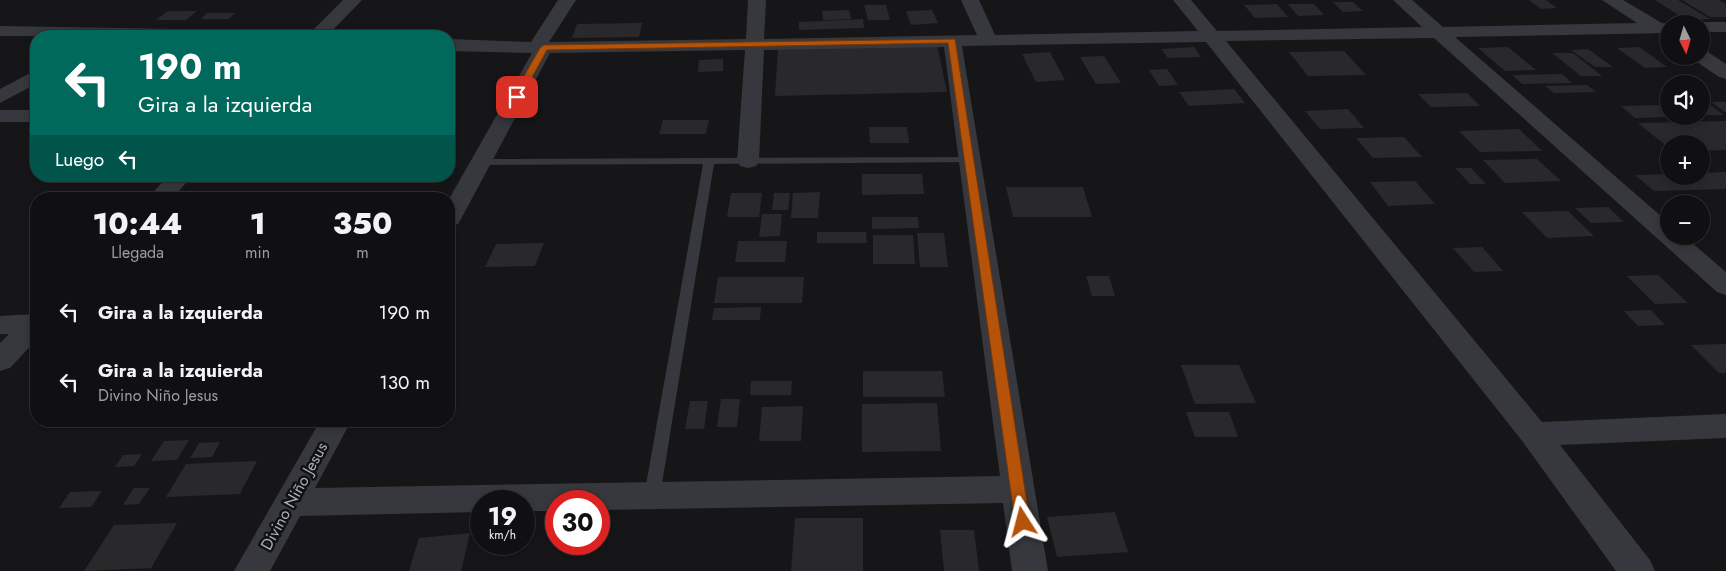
<!DOCTYPE html>
<html lang="es">
<head>
<meta charset="utf-8">
<style>
	body { margin:0; font-family:Jost,sans-serif; background:#1e1e20; color:#f1f3f6; height:100vh; display:flex; flex-direction:column; font-size:19px; white-space:nowrap }
	* { box-sizing:border-box; margin:0 }
	p { font-size:16px; color:#9c9d9f }
	.icon { flex:none; width:28px; height:28px; fill:none; stroke:currentColor; stroke-width:2; stroke-linecap:round; stroke-linejoin:round }
	.map { position:relative; flex:1; overflow:hidden }
	.side { position:absolute; left:30px; top:192px; width:425px; height:235px; display:flex; flex-direction:column; background:#101012; border-radius:20px; box-shadow:0 2px 8px #0003,0 0 0 1px #303032 }
	.side>* { flex:none }
	.hud { position:absolute; left:30px; top:30px; width:425px; height:152px; border-radius:20px; box-shadow:0 2px 8px #0003,0 0 0 1px #303032; background:#00695c; color:#fff; overflow:hidden }
	.needle { width:32px; rotate:175deg }
	.tools { position:absolute; left:1660px; top:15px; display:grid; gap:10px }
	.tools a { display:grid; place-items:center; width:50px; height:50px; border-radius:50%; background:#101012; box-shadow:0 2px 8px #0003,0 0 0 1px #303032; font-size:25px }
	.speed { position:absolute; left:470px; top:490px; display:flex; gap:10px; font-size:25px; font-weight:700; text-align:center }
	.speed>* { display:grid; place-content:center; width:65px; height:65px; border-radius:50%; background:#101012; box-shadow:0 2px 8px #0003,0 0 0 1px #303032; line-height:1 }
	.speed small { font-size:12px; font-weight:400 }
	.speed .limit { border:8px solid #d22; background:#fff; color:#111 }
	.pin { position:absolute; display:grid; place-items:center; width:42px; height:42px; color:#fff; margin:-21px; border-radius:10px; box-shadow:0 2px 8px #0006 }
	.me { position:absolute; width:55px; margin:-28px; rotate:351deg; stroke-linejoin:round; filter:drop-shadow(0 0 4px #0008) }
	.turn { display:flex; align-items:center; gap:18px; height:105px; padding:0 25px; font-size:22px }
	.turn .icon { width:65px; height:65px; stroke-width:2.5 }
	.turn b { display:block; font-size:35px; line-height:42px }
	.then { display:flex; align-items:center; height:48px; padding:0 25px; background:#0003; gap:10px; font-size:19px }
	.eta { display:flex; justify-content:space-evenly; align-items:center; height:85px; text-align:center }
	.eta b { font-size:30px; font-weight:800; line-height:35px }
	ul { padding:0; list-style:none }
	li { display:flex; align-items:center; gap:15px; height:70px; padding:0 25px }
	li div { flex:1 }
	li b { display:block; font-size:19px }
	li em { font-style:normal }
	.map>svg:first-child { display:block }
	.building { fill:#29292c }
	.lines { fill:none; stroke-linecap:round; stroke-linejoin:round }
	.service { fill:#37383d; fill-rule:evenodd }
	.minor { fill:#37383d; fill-rule:evenodd }
	.route { fill:#b45309; stroke:#753606 }
	.labels { text-anchor:middle; dominant-baseline:central; stroke-width:5; stroke-linejoin:round; paint-order:stroke }
	.near-street-label { font-size:16px; fill:#a8adb8; stroke:#111113 }
</style>
</head>
<body>
<div class="map">
<svg width="1726" height="571" viewBox="0 0 1726 571">
	<rect width="100%" height="100%" fill="#161618"/>
	<g class="building">
		<path d="M 1529,0 L 1546,0 L 1557,8 L 1541,9 Z"/>
		<path d="M 1655,0 L 1678,0 L 1710,19 L 1686,20 Z"/>
		<path d="M 1682,0 L 1719,0 L 1726,4 L 1726,17 L 1710,17 Z"/>
		<path d="M 1333,2 L 1353,2 L 1363,11 L 1343,12 Z"/>
		<path d="M 1277,4 L 1288,17 L 1255,18 L 1244,5 Z"/>
		<path d="M 1288,4 L 1314,4 L 1324,15 L 1298,16 Z"/>
		<path d="M 864,5 L 886,5 L 890,20 L 868,20 Z"/>
		<path d="M 849,10 L 851,19 L 823,20 L 822,11 Z"/>
		<path d="M 932,10 L 938,23 L 911,25 L 906,11 Z"/>
		<path d="M 168,11 L 197,11 L 186,20 L 156,20 Z"/>
		<path d="M 207,13 L 235,13 L 229,19 L 201,19 Z"/>
		<path d="M 863,19 L 864,28 L 799,30 L 799,22 Z"/>
		<path d="M 642,23 L 639,37 L 572,38 L 577,24 Z"/>
		<path d="M 937,45 L 947,92 L 775,96 L 778,48 Z"/>
		<path d="M 1194,47 L 1201,57 L 1168,58 L 1161,49 Z"/>
		<path d="M 1508,47 L 1536,70 L 1505,71 L 1478,48 Z"/>
		<path d="M 1639,47 L 1667,67 L 1645,68 L 1617,48 Z"/>
		<path d="M 1588,49 L 1613,67 L 1595,67 L 1571,50 Z"/>
		<path d="M 1344,51 L 1366,75 L 1308,76 L 1289,52 Z"/>
		<path d="M 1050,52 L 1065,80 L 1036,82 L 1022,54 Z"/>
		<path d="M 1552,53 L 1573,53 L 1602,76 L 1581,76 Z"/>
		<path d="M 1104,56 L 1121,83 L 1096,84 L 1080,57 Z"/>
		<path d="M 723,59 L 723,71 L 698,72 L 699,60 Z"/>
		<path d="M 1167,69 L 1178,85 L 1159,86 L 1149,70 Z"/>
		<path d="M 1562,74 L 1572,83 L 1522,84 L 1512,75 Z"/>
		<path d="M 1587,85 L 1596,92 L 1554,93 L 1545,86 Z"/>
		<path d="M 1234,89 L 1245,103 L 1189,106 L 1179,92 Z"/>
		<path d="M 1467,93 L 1480,106 L 1431,107 L 1418,94 Z"/>
		<path d="M 1701,102 L 1706,102 L 1724,115 L 1701,115 Z"/>
		<path d="M 1711,102 L 1726,102 L 1726,112 L 1725,112 Z"/>
		<path d="M 1660,105 L 1669,112 L 1669,117 L 1635,118 L 1621,106 Z"/>
		<path d="M 1348,109 L 1364,128 L 1320,129 L 1305,111 Z"/>
		<path d="M 663,120 L 709,120 L 706,134 L 659,134 Z"/>
		<path d="M 1726,121 L 1726,150 L 1701,151 L 1701,144 L 1669,144 L 1669,148 L 1638,123 Z"/>
		<path d="M 869,127 L 907,127 L 909,143 L 870,143 Z"/>
		<path d="M 1519,129 L 1542,151 L 1480,152 L 1459,131 Z"/>
		<path d="M 1404,137 L 1422,157 L 1373,158 L 1356,138 Z"/>
		<path d="M 1537,159 L 1561,181 L 1505,183 L 1483,160 Z"/>
		<path d="M 1455,168 L 1471,168 L 1486,184 L 1470,184 Z"/>
		<path d="M 1726,172 L 1726,189 L 1654,191 L 1635,175 L 1669,174 L 1669,176 L 1701,176 L 1701,173 Z"/>
		<path d="M 862,174 L 922,174 L 924,194 L 862,195 Z"/>
		<path d="M 226,176 L 266,176 L 262,181 L 222,182 Z"/>
		<path d="M 1415,181 L 1435,204 L 1388,206 L 1370,182 Z"/>
		<path d="M 1006,187 L 1083,187 L 1092,217 L 1013,217 Z"/>
		<path d="M 820,192 L 818,218 L 791,218 L 793,193 Z"/>
		<path d="M 731,193 L 762,193 L 759,217 L 727,217 Z"/>
		<path d="M 774,193 L 790,193 L 788,210 L 772,210 Z"/>
		<path d="M 1608,207 L 1624,222 L 1591,223 L 1575,208 Z"/>
		<path d="M 1568,211 L 1594,236 L 1547,238 L 1522,212 Z"/>
		<path d="M 762,214 L 782,214 L 780,236 L 759,237 Z"/>
		<path d="M 872,217 L 918,217 L 919,228 L 872,229 Z"/>
		<path d="M 817,232 L 866,232 L 867,243 L 817,243 Z"/>
		<path d="M 917,233 L 944,233 L 948,267 L 920,267 Z"/>
		<path d="M 873,235 L 913,235 L 915,264 L 873,264 Z"/>
		<path d="M 738,241 L 787,241 L 785,262 L 735,262 Z"/>
		<path d="M 544,243 L 535,266 L 485,267 L 496,244 Z"/>
		<path d="M 1482,247 L 1503,271 L 1474,272 L 1453,248 Z"/>
		<path d="M 1658,275 L 1688,303 L 1655,304 L 1627,276 Z"/>
		<path d="M 1086,276 L 1109,276 L 1115,296 L 1092,296 Z"/>
		<path d="M 718,277 L 804,277 L 802,303 L 714,303 Z"/>
		<path d="M 761,307 L 760,320 L 712,320 L 714,308 Z"/>
		<path d="M 1651,310 L 1665,325 L 1638,326 L 1624,311 Z"/>
		<path d="M 1726,344 L 1726,373 L 1719,373 L 1691,345 Z"/>
		<path d="M 1181,365 L 1239,365 L 1256,403 L 1195,404 Z"/>
		<path d="M 863,371 L 942,371 L 945,397 L 863,397 Z"/>
		<path d="M 751,381 L 792,381 L 791,395 L 750,395 Z"/>
		<path d="M 721,399 L 740,399 L 737,427 L 717,427 Z"/>
		<path d="M 690,401 L 708,401 L 704,429 L 685,429 Z"/>
		<path d="M 937,403 L 941,451 L 862,452 L 862,404 Z"/>
		<path d="M 803,406 L 801,441 L 759,441 L 762,407 Z"/>
		<path d="M 1186,412 L 1229,412 L 1238,437 L 1195,437 Z"/>
		<path d="M 137,421 L 254,421 L 250,427 L 133,426 Z"/>
		<path d="M 189,440 L 177,460 L 151,461 L 164,441 Z"/>
		<path d="M 220,442 L 212,457 L 190,458 L 199,443 Z"/>
		<path d="M 142,454 L 134,466 L 115,467 L 123,455 Z"/>
		<path d="M 257,461 L 240,494 L 166,497 L 186,464 Z"/>
		<path d="M 134,488 L 150,488 L 139,504 L 123,505 Z"/>
		<path d="M 102,491 L 91,507 L 59,508 L 70,492 Z"/>
		<path d="M 1115,512 L 1128,552 L 1057,557 L 1047,517 Z"/>
		<path d="M 795,518 L 863,518 L 863,571 L 791,571 Z"/>
		<path d="M 177,523 L 151,568 L 84,571 L 114,525 Z"/>
		<path d="M 940,530 L 974,530 L 979,571 L 944,571 Z"/>
		<path d="M 470,533 L 461,571 L 409,571 L 419,538 Z"/>
	</g>
	<g class="lines">
		<path class="service" d="M 970,157 L 975,160 L 974,162 L 714,164 L 660,496 L 658,501 L 652,502 L 646,501 L 644,496 L 703,164 L 480,165 L 475,162 L 480,159 Z"/>
		<g class="minor">
			<path d="M 343,0 L 362,0 L 327,36 L 0,36 L 0,26 L 300,31 L 308,35 Z"/>
			<path d="M 558,0 L 576,0 L 549,42 L 746,39 L 748,0 L 766,0 L 764,39 L 977,35 L 961,0 L 979,0 L 995,35 L 1198,31 L 1173,0 L 1191,0 L 1217,31 L 1422,27 L 1393,0 L 1412,0 L 1443,27 L 1637,23 L 1602,0 L 1623,0 L 1662,23 L 1674,24 L 1669,24 L 1669,33 L 1455,37 L 1669,223 L 1669,236 L 1684,236 L 1726,272 L 1726,295 L 1717,292 L 1434,38 L 1226,41 L 1542,422 L 1726,414 L 1726,438 L 1560,445 L 1650,560 L 1655,571 L 1616,571 L 1523,442 L 1206,42 L 962,46 L 1048,571 L 1012,571 L 1003,503 L 599,510 L 599,501 L 556,501 L 556,511 L 524,511 L 524,501 L 481,501 L 481,512 L 300,516 L 270,571 L 234,571 L 320,421 L 351,421 L 315,488 L 1000,476 L 944,47 L 764,50 L 759,161 L 756,166 L 748,168 L 740,166 L 737,161 L 745,50 L 550,53 L 461,219 L 458,224 L 449,226 L 449,199 L 532,53 L 449,51 L 449,39 L 531,42 Z"/>
			<path d="M 1701,22 L 1726,22 L 1726,32 L 1701,32 L 1701,24 L 1694,24 Z"/>
			<path d="M 1701,50 L 1708,52 L 1726,64 L 1726,79 L 1719,77 L 1694,60 L 1692,56 L 1701,56 Z"/>
			<path d="M 36,70 L 36,84 L 0,103 L 0,89 Z"/>
			<rect x="0" y="110" width="36" height="12"/>
			<path d="M 168,176 L 192,176 L 172,199 L 147,199 Z"/>
			<path d="M 36,314 L 36,340 L 10,368 L 0,371 L 0,343 L 9,334 L 0,334 L 0,316 Z"/>
		</g>
	</g>
	<path class="route" d="M 955,39 L 1030,522 L 1028,527 L 1023,528 L 1018,527 L 1015,522 L 948,43 L 547,50 L 520,99 L 512,97 L 540,48 L 544,45 Z"/>
	<g class="labels">
		<g class="near-street-label">
			<text transform="translate(294 496) rotate(-61)">Divino Niño Jesus</text>
		</g>
	</g>
</svg>
<div class="tools">
<a><svg class="needle" viewBox="-14 -14 28 28"><path d="M0-13l5 13h-10z" fill="#e53935"/><path d="M0 13l5-13h-10z" fill="#9c9d9f"/></svg></a>
<a><svg class="icon" aria-label="sound" viewBox="0 0 24 24"><path d="M4 9h4l5-4v14l-5-4H4zM17 9q2 3 0 6"/></svg></a>
<a>+</a>
<a>−</a>
</div>
<div class="speed"><div>19<small>km/h</small></div><div class="limit">30</div></div>
<div class="pin" style="left:517px;top:97px;background:#d93025"><svg class="icon" aria-label="arrive" viewBox="0 0 24 24"><path d="M6 21V4h12l-3 4 3 4H6"/></svg></div>
<svg class="me" style="left:1023px;top:522px" viewBox="-20 -20 40 40"><path d="M0-17L14 15 0 8-14 15z" fill="#b45309" stroke="#fff" stroke-width="4"/></svg>
<div class="hud">
<div class="turn"><svg class="icon" aria-label="left" viewBox="0 0 24 24"><path d="M17 20v-9H6M10 6l-5 5 5 5"/></svg><div><b>190 m</b>Gira a la izquierda</div></div>
<div class="then">Luego<svg class="icon" aria-label="left" viewBox="0 0 24 24"><path d="M17 20v-9H6M10 6l-5 5 5 5"/></svg></div>
</div>
<section class="side">
<div class="eta">
<div><b>10:44</b><p>Llegada</p></div>
<div><b>1</b><p>min</p></div>
<div><b>350</b><p>m</p></div>
</div>
<ul>
<li><svg class="icon" aria-label="left" viewBox="0 0 24 24"><path d="M17 20v-9H6M10 6l-5 5 5 5"/></svg><div><b>Gira a la izquierda</b></div><em>190 m</em></li>
<li><svg class="icon" aria-label="left" viewBox="0 0 24 24"><path d="M17 20v-9H6M10 6l-5 5 5 5"/></svg><div><b>Gira a la izquierda</b><p>Divino Niño Jesus</p></div><em>130 m</em></li>
</ul>
</section>
</div>
</body>
</html>
